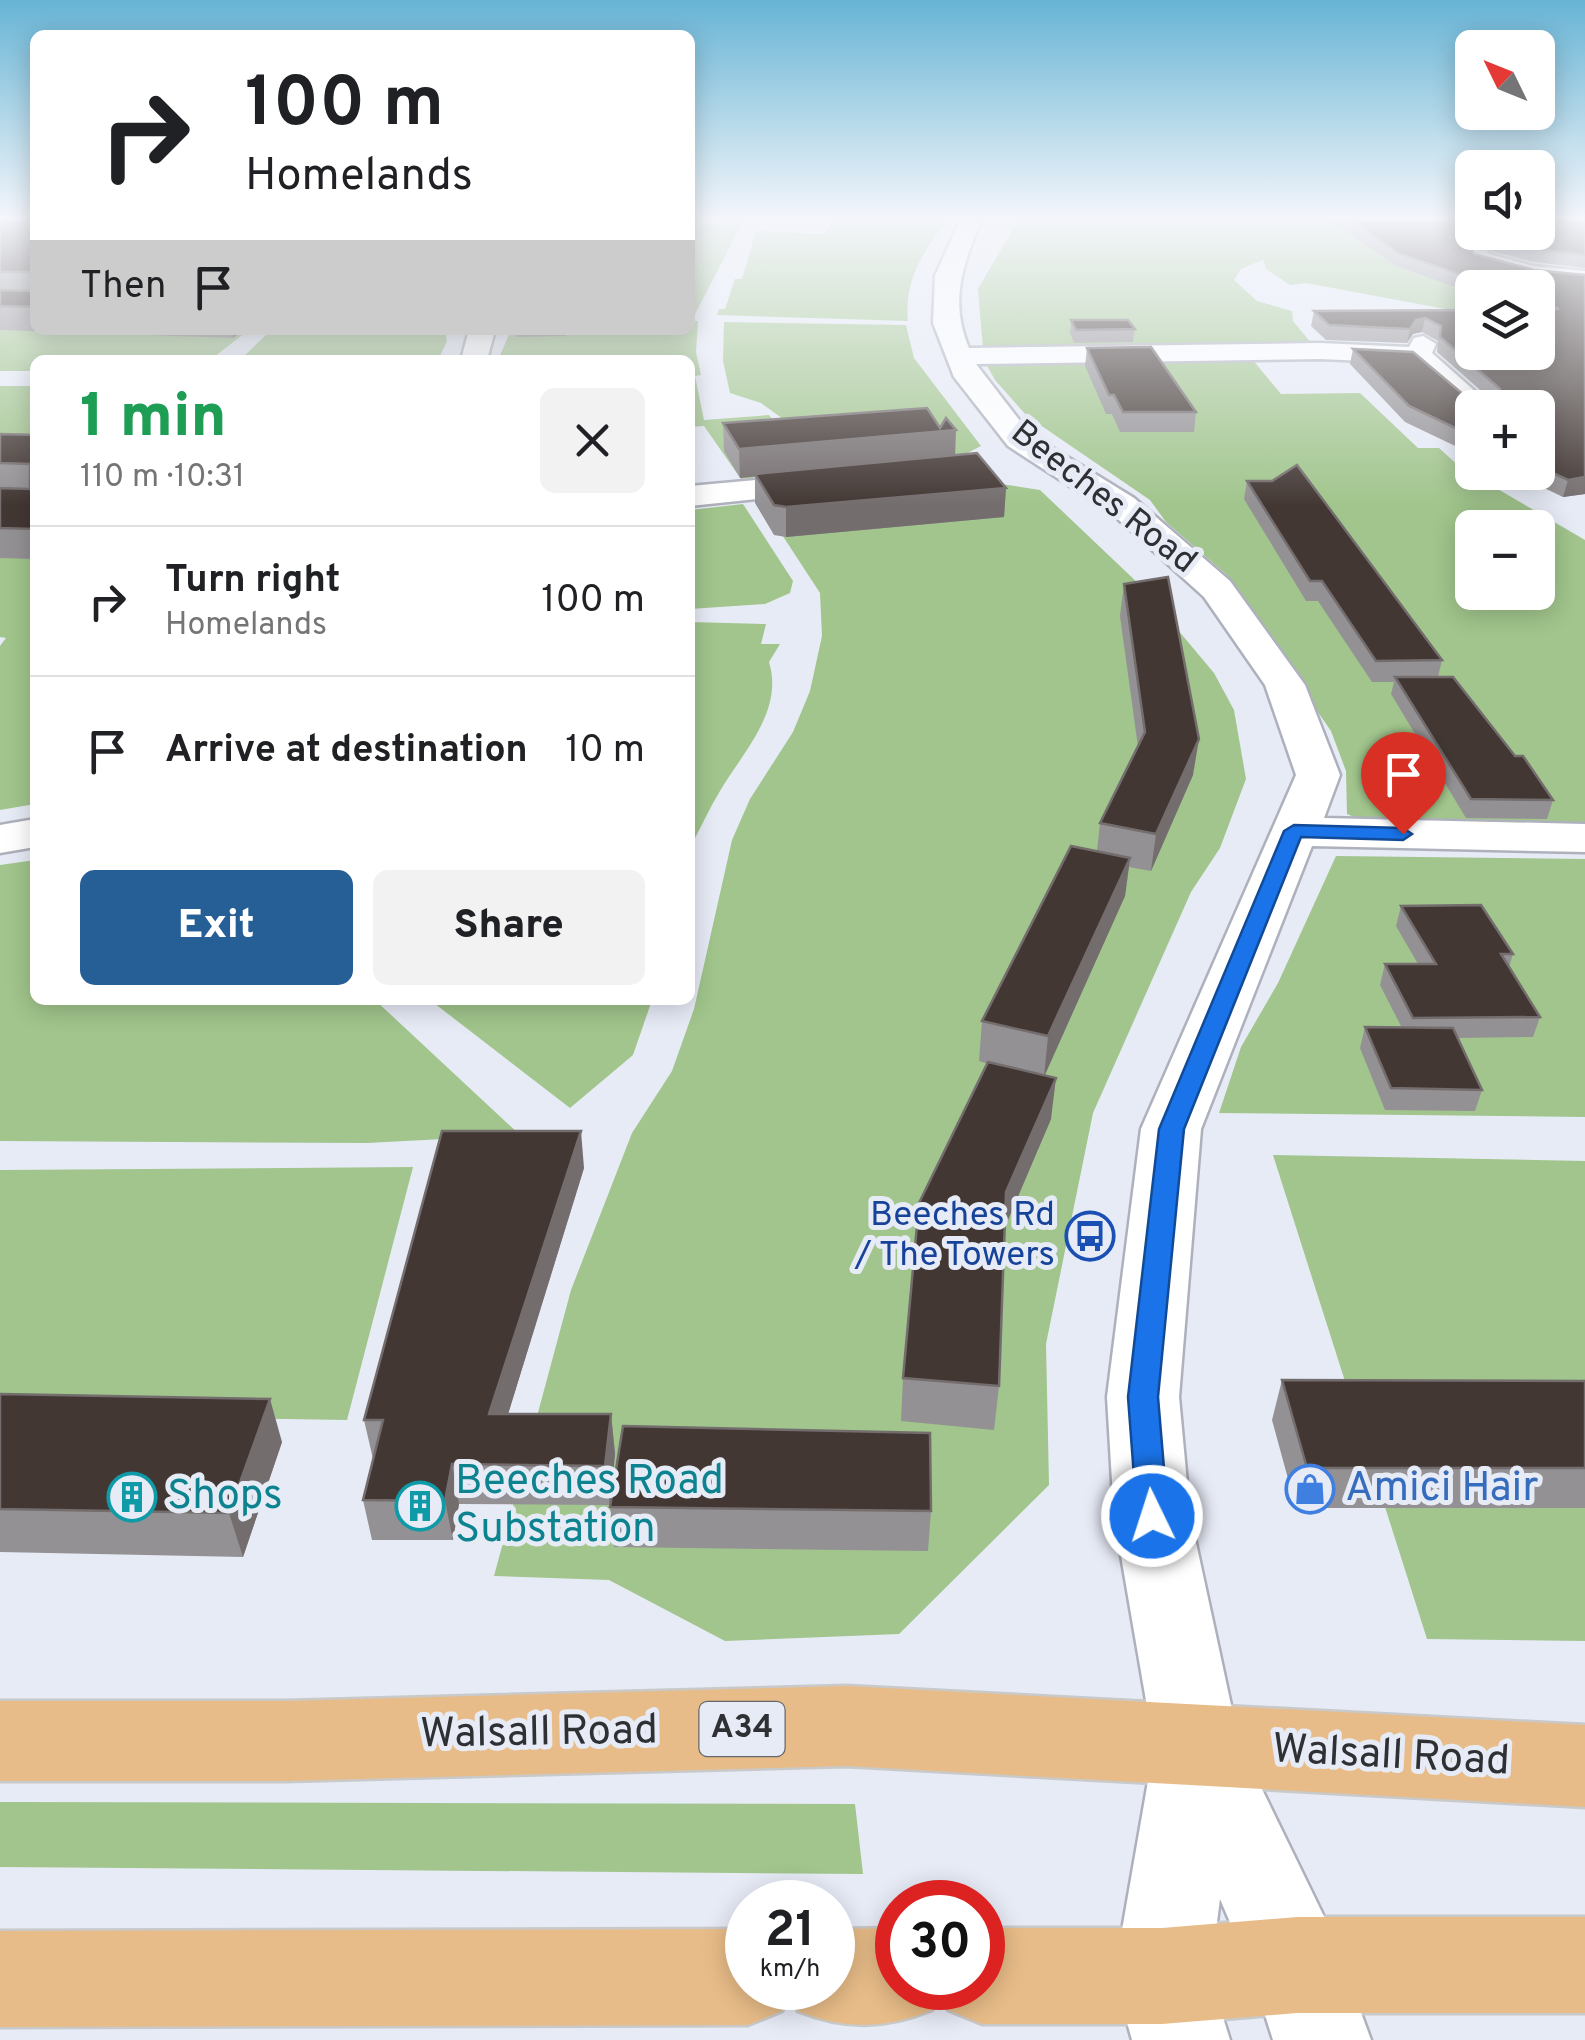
<!DOCTYPE html>
<html lang="en">
<head>
<meta charset="utf-8">
<style>
	body { margin:0; font-family:Overpass,sans-serif; background:#f2f2f2; color:#202124; height:100vh; display:flex; flex-direction:column; font-size:38px; white-space:nowrap }
	* { box-sizing:border-box; margin:0 }
	p { font-size:32px; color:#757577 }
	.icon { flex:none; width:55px; height:55px; fill:none; stroke:currentColor; stroke-width:2; stroke-linecap:round; stroke-linejoin:round }
	.map { position:relative; flex:1; overflow:hidden }
	.details { position:absolute; left:30px; top:355px; width:665px; height:650px; display:flex; flex-direction:column; background:#fff; border-radius:15px; box-shadow:0 5px 25px #0003 }
	.details>* { flex:none }
	.banner { position:absolute; left:30px; top:30px; width:665px; height:305px; border-radius:15px; box-shadow:0 5px 25px #0003; background:#fff; color:#202124; overflow:hidden }
	.needle { width:65px; rotate:313deg }
	.fabs { position:absolute; left:1455px; top:30px; display:grid; gap:20px }
	.fabs a { display:grid; place-items:center; width:100px; height:100px; border-radius:15px; background:#fff; box-shadow:0 5px 25px #0003; font-size:50px }
	.speed { position:absolute; left:725px; top:1880px; display:flex; gap:20px; font-size:50px; font-weight:700; text-align:center }
	.speed>* { display:grid; place-content:center; width:130px; height:130px; border-radius:50%; background:#fff; box-shadow:0 5px 25px #0003; line-height:1 }
	.speed small { font-size:25px; font-weight:400 }
	.speed .limit { border:15px solid #d22; background:#fff; color:#111 }
	.pin { position:absolute; display:grid; place-items:center; width:85px; height:85px; color:#fff; margin:-102px -42px; border-radius:50% 50% 50% 0; rotate:-45deg; box-shadow:0 0 10px #0007 }
	.pin .icon { rotate:45deg }
	.me { position:absolute; width:110px; margin:-55px; rotate:356deg; stroke-linejoin:round; filter:drop-shadow(0 0 8px #0008) }
	.turn { display:flex; align-items:center; gap:35px; height:210px; padding:0 50px; font-size:45px }
	.turn .icon { width:130px; height:130px; stroke-width:2.5 }
	.turn b { display:block; font-size:70px; line-height:85px }
	.then { display:flex; align-items:center; height:95px; padding:0 50px; background:#0003; gap:20px; font-size:38px }
	.round { display:grid; place-items:center; flex:none; width:105px; height:105px; border-radius:15px; background:#f2f2f2 }
	.summary { display:flex; align-items:center; justify-content:space-between; height:170px; padding:0 50px }
	h1 { font-size:60px; font-weight:800; line-height:75px; color:#1e9e55 }
	.action { display:flex; gap:20px; margin-top:auto; padding:20px 50px }
	.action a { flex:1; height:115px; border-radius:15px; background:#265e96; color:#fff; font-size:40px; font-weight:800; line-height:115px; text-align:center }
	.action a+a { background:#f2f2f2; color:#202124 }
	ul { padding:0; list-style:none }
	li { display:flex; align-items:center; gap:30px; height:150px; padding:0 50px; border-top:2px solid #e0e0e0 }
	li div { flex:1 }
	li b { display:block; font-size:38px }
	li em { font-style:normal }
	.map>svg:first-child { display:block }
	.green { fill:#a1c58c; fill-rule:evenodd }
	.lines { fill:none; stroke-linecap:round; stroke-linejoin:round }
	.minor-casing { stroke:#aeb1bc; stroke-width:5 }
	.trunk-casing { stroke:#c9c9ca; stroke-width:5 }
	.minor { fill:#fff; fill-rule:evenodd }
	.trunk { fill:#e8bc88; fill-rule:evenodd }
	.wall { fill:#949194 }
	.shaded-wall { fill:#746d6e }
	.building { fill:#423733; stroke:#746d6e; stroke-width:2.5 }
	.route { fill:#1a73e8; stroke:#114b97; stroke-width:2.5 }
	.labels { text-anchor:middle; dominant-baseline:central; stroke-width:10; stroke-linejoin:round; paint-order:stroke }
	.shield { fill:#e7ebf6; stroke:#66686e; stroke-width:2.5 }
	.shield-label { font-size:32px; font-weight:bold; fill:#2f3034 }
	.street-label { font-size:35px; fill:#2f3034; stroke:#e7ebf6 }
	.transit-label { font-size:35px; fill:#164399; stroke:#e7ebf6; text-anchor:end }
	.near-culture-label { font-size:42px; fill:#0d838f; stroke:#e7ebf6; text-anchor:start }
	.near-shop-label { font-size:42px; fill:#366cbe; stroke:#e7ebf6; text-anchor:start }
	.near-street-label { font-size:42px; fill:#2f3034; stroke:#e7ebf6 }
</style>
</head>
<body>
<div class="map">
<svg width="1585" height="2040" viewBox="0 0 1585 2040">
	<rect width="100%" height="100%" fill="#e7ebf6"/>
	<g class="green">
		<path d="M 690,220 L 744,220 L 694,316 L 690,316 Z"/>
		<path d="M 834,220 L 948,220 C 923,251 904,280 908,321 L 717,315 L 719,309 L 725,309 L 735,279 L 742,279 L 756,231 L 824,234 Z"/>
		<path d="M 1018,220 L 1430,220 L 1431,240 L 1585,285 L 1472,288 L 1472,314 L 1306,283 L 1290,285 L 1266,269 L 1263,260 L 1241,269 L 1234,280 L 1257,301 L 1292,311 L 1293,321 L 1312,344 L 983,348 L 978,289 Z"/>
		<path d="M 0,312 L 35,330 L 249,330 L 210,360 L 35,360 L 35,371 L 0,371 Z"/>
		<path d="M 690,321 L 698,321 L 696,352 L 701,375 L 695,376 L 704,420 L 769,415 L 812,471 L 741,479 L 704,426 L 690,427 L 690,360 L 498,360 L 511,330 L 690,330 Z"/>
		<path d="M 724,322 L 906,325 L 914,358 L 981,446 L 954,460 L 790,424 L 761,403 L 730,393 L 723,361 Z"/>
		<path d="M 271,330 L 445,330 L 447,341 L 438,360 L 240,360 Z"/>
		<path d="M 1252,359 L 1281,394 L 1360,393 L 1418,448 L 1439,448 L 1460,467 L 1585,540 L 1585,826 L 1361,820 L 1347,814 L 1346,771 L 1331,731 L 1243,604 L 1227,575 L 1166,522 L 1150,500 L 1027,416 L 995,380 L 986,364 ZM 1472,528 L 1538,528 L 1538,592 L 1472,592 Z"/>
		<rect x="0" y="386" width="35" height="106"/>
		<path d="M 975,480 L 1040,490 L 1141,586 L 1214,673 L 1234,710 L 1246,779 L 1220,848 L 1191,892 L 1093,1113 L 1046,1344 L 1049,1485 L 899,1634 L 725,1641 L 609,1580 L 494,1576 L 571,1290 L 632,1133 L 672,1071 L 694,1009 L 732,840 L 750,799 L 793,732 L 810,691 L 822,636 L 820,593 L 760,501 Z"/>
		<path d="M 743,504 L 793,581 L 790,593 L 765,604 L 690,609 L 690,510 Z"/>
		<path d="M 0,521 L 35,522 L 35,804 L 0,810 L 0,646 L 6,638 L 0,637 Z"/>
		<path d="M 690,622 L 766,624 L 761,644 L 780,644 L 769,662 C 784,711 743,752 720,791 C 709,809 700,829 690,848 Z"/>
		<path d="M 1336,856 L 1585,859 L 1585,1117 L 1219,1113 L 1241,1047 L 1278,983 Z"/>
		<path d="M 35,860 L 35,1000 L 375,1000 L 520,1135 L 367,1143 L 0,1141 L 0,865 Z"/>
		<path d="M 430,1000 L 652,1000 L 633,1055 L 570,1108 Z"/>
		<path d="M 1273,1155 L 1585,1161 L 1585,1641 L 1427,1639 Z"/>
		<path d="M 413,1167 L 347,1420 L 0,1414 L 0,1170 Z"/>
		<path d="M 0,1802 L 855,1804 L 863,1874 L 0,1867 Z"/>
	</g>
	<g class="lines">
		<g class="minor-casing">
			<g id="minor">
				<path d="M 960,220 L 981,220 C 963,265 949,301 969,348 L 1320,343 L 1409,347 L 1414,338 L 1423,336 L 1436,344 L 1432,353 L 1494,408 L 1472,408 L 1470,414 L 1411,363 L 1320,359 L 976,364 L 1030,434 L 1134,498 L 1230,581 L 1305,685 L 1340,775 L 1324,818 L 1585,824 L 1585,852 L 1312,846 L 1201,1129 L 1179,1397 L 1190,1515 L 1239,1742 L 1331,1931 L 1371,2040 L 1273,2040 L 1251,1971 L 1220,1899 L 1210,1976 L 1230,2040 L 1132,2040 L 1114,1976 L 1154,1747 L 1114,1515 L 1107,1397 L 1141,1129 L 1296,775 L 1265,685 L 1204,597 L 1110,512 L 1008,446 L 954,377 L 933,323 L 935,276 Z"/>
				<path d="M 1448,220 L 1469,220 L 1489,254 L 1533,266 L 1585,271 L 1585,285 L 1532,280 L 1472,264 Z"/>
				<path d="M 469,330 L 495,330 L 487,360 L 461,360 Z"/>
				<path d="M 831,473 L 847,483 L 842,490 L 690,506 L 690,486 Z"/>
				<path d="M 35,819 L 35,847 L 0,853 L 0,825 Z"/>
			</g>
		</g>
		<g class="trunk-casing">
			<g id="trunk">
				<path d="M 847,1686 L 1585,1725 L 1585,1807 L 847,1766 L 286,1781 L 0,1781 L 0,1701 L 286,1701 Z"/>
				<path d="M 1297,1917 L 1585,1917 L 1585,2013 L 1297,2013 L 1162,2024 L 982,2024 L 948,2010 L 940,1990 L 932,2010 C 886,2029 844,2030 798,2011 L 790,1991 L 782,2011 L 748,2025 L 0,2027 L 0,1931 L 748,1929 L 748,1988 L 832,1988 L 832,1929 L 898,1928 L 898,1988 L 982,1988 L 982,1928 L 1162,1928 Z"/>
			</g>
		</g>
		<use href="#minor" class="minor"/>
		<use href="#trunk" class="trunk"/>
	</g>
	<g class="wall">
		<path d="M 0,220 L 35,220 L 35,330 L 244,330 L 233,338 L 0,330 Z"/>
		<path d="M 1330,220 L 1454,220 L 1474,254 L 1534,270 L 1585,275 L 1585,494 L 1563,497 L 1511,472 L 1538,472 L 1538,408 L 1472,408 L 1472,454 L 1405,422 L 1350,364 L 1353,349 L 1471,401 L 1488,397 L 1437,352 L 1438,341 L 1422,332 L 1413,334 L 1407,343 L 1326,340 L 1311,326 L 1314,311 L 1472,310 L 1538,352 L 1538,288 L 1472,288 L 1472,293 L 1396,266 Z"/>
		<path d="M 1585,220 L 1585,268 L 1534,262 L 1491,251 L 1481,232 L 1538,232 Z"/>
		<path d="M 1071,320 L 1135,329 L 1133,342 L 1074,343 L 1070,333 Z"/>
		<path d="M 516,330 L 570,330 L 566,336 L 517,337 Z"/>
		<path d="M 1087,348 L 1196,412 L 1194,432 L 1120,432 L 1112,414 L 1106,414 L 1085,366 Z"/>
		<path d="M 723,423 L 955,455 L 1006,488 L 1004,517 L 786,537 L 774,535 L 755,503 L 755,476 L 740,478 L 724,451 Z"/>
		<path d="M 0,434 L 35,435 L 35,559 L 0,558 Z"/>
		<path d="M 1247,481 L 1442,660 L 1438,677 L 1515,756 L 1553,800 L 1547,819 L 1466,818 L 1391,694 L 1394,682 L 1372,682 L 1318,601 L 1306,601 L 1244,499 Z"/>
		<path d="M 1124,584 L 1193,775 L 1151,871 L 1129,867 L 1125,896 L 1044,1075 L 1051,1119 L 1005,1227 L 999,1386 L 994,1430 L 901,1421 L 903,1378 L 988,1064 L 979,1061 L 982,1021 L 1097,851 L 1100,823 L 1138,747 L 1120,616 Z"/>
		<path d="M 1401,906 L 1513,954 L 1509,967 L 1540,1017 L 1533,1037 L 1457,1038 L 1482,1090 L 1475,1111 L 1385,1110 L 1360,1048 L 1365,1027 L 1402,1028 L 1380,985 L 1385,964 L 1418,964 L 1396,926 Z"/>
		<path d="M 584,1168 L 508,1414 L 611,1414 L 615,1454 L 610,1505 L 459,1504 L 453,1540 L 372,1540 L 363,1500 L 373,1459 L 364,1420 Z"/>
		<path d="M 1282,1380 L 1585,1381 L 1585,1508 L 1296,1508 L 1272,1420 Z"/>
		<path d="M 0,1394 L 282,1442 L 243,1557 L 0,1552 Z"/>
		<path d="M 610,1507 L 931,1511 L 928,1551 L 614,1547 Z"/>
	</g>
	<g class="shaded-wall">
		<path d="M 1425,318 L 1422,332 L 1413,334 L 1407,343 L 1410,329 L 1416,320 Z"/>
		<path d="M 232,330 L 244,330 L 233,338 Z"/>
		<path d="M 956,430 L 955,458 L 740,478 L 739,449 Z"/>
		<path d="M 1585,477 L 1585,494 L 1563,497 L 1568,480 Z"/>
		<path d="M 1006,488 L 1004,517 L 786,537 L 786,507 Z"/>
		<path d="M 1199,739 L 1193,775 L 1151,871 L 1156,834 Z"/>
		<path d="M 1130,858 L 1125,896 L 1044,1077 L 1048,1036 Z"/>
		<path d="M 1056,1078 L 1051,1119 L 1002,1234 L 1006,1192 Z"/>
		<path d="M 581,1131 L 584,1168 L 496,1453 L 489,1414 Z"/>
		<path d="M 270,1399 L 282,1442 L 243,1557 L 229,1513 Z"/>
		<path d="M 611,1414 L 615,1454 L 610,1505 L 605,1466 Z"/>
		<path d="M 452,1464 L 459,1504 L 453,1540 L 445,1501 Z"/>
	</g>
	<g class="building">
		<path d="M 0,220 L 35,220 L 35,307 L 0,306 L 0,290 L 32,291 L 32,272 L 0,272 Z"/>
		<path d="M 1351,220 L 1454,220 L 1474,254 L 1534,270 L 1585,275 L 1585,477 L 1568,480 L 1538,466 L 1538,408 L 1472,408 L 1472,436 L 1409,406 L 1353,349 L 1413,352 L 1471,401 L 1501,395 L 1500,389 L 1440,337 L 1441,326 L 1425,318 L 1416,320 L 1410,329 L 1329,325 L 1314,311 L 1472,310 L 1472,352 L 1538,352 L 1538,309 L 1559,309 L 1538,302 L 1538,288 L 1498,288 L 1398,253 Z"/>
		<path d="M 1538,220 L 1585,220 L 1585,255 L 1537,249 L 1494,238 L 1491,232 L 1538,232 Z"/>
		<path d="M 1071,320 L 1128,320 L 1135,329 L 1076,330 Z"/>
		<path d="M 1151,347 L 1196,412 L 1123,412 L 1114,395 L 1109,395 L 1087,348 Z"/>
		<path d="M 927,408 L 940,428 L 946,418 L 956,430 L 739,449 L 723,423 Z"/>
		<path d="M 0,434 L 35,435 L 35,529 L 0,528 L 0,488 L 30,489 L 30,464 L 0,463 Z"/>
		<path d="M 977,453 L 1006,488 L 786,507 L 774,505 L 755,474 Z"/>
		<path d="M 1297,465 L 1442,660 L 1376,661 L 1322,581 L 1310,581 L 1247,481 L 1272,481 Z"/>
		<path d="M 1168,577 L 1199,739 L 1156,834 L 1100,823 L 1145,732 L 1124,584 Z"/>
		<path d="M 1395,677 L 1453,677 L 1515,756 L 1523,756 L 1553,800 L 1471,799 Z"/>
		<path d="M 1071,846 L 1130,858 L 1048,1036 L 982,1021 Z"/>
		<path d="M 1481,905 L 1513,954 L 1501,954 L 1540,1017 L 1413,1018 L 1385,964 L 1436,964 L 1401,906 Z"/>
		<path d="M 1365,1027 L 1453,1028 L 1482,1090 L 1391,1088 Z"/>
		<path d="M 988,1062 L 1056,1078 L 1006,1192 L 999,1386 L 903,1378 L 919,1203 Z"/>
		<path d="M 442,1131 L 581,1131 L 489,1414 L 611,1414 L 605,1466 L 452,1464 L 445,1501 L 363,1500 L 383,1420 L 364,1420 Z"/>
		<path d="M 1282,1380 L 1585,1381 L 1585,1468 L 1307,1468 Z"/>
		<path d="M 0,1394 L 270,1399 L 229,1513 L 0,1509 Z"/>
		<path d="M 623,1426 L 930,1433 L 931,1511 L 610,1507 Z"/>
	</g>
	<linearGradient id="sky" x2="0" y2="1"><stop stop-color="#67b4d5"/><stop offset="0.43" stop-color="#f4f6fb"/><stop offset="1" stop-color="#f4f6fb" stop-opacity="0"/></linearGradient>
	<rect width="1585" height="506" fill="url(#sky)"/>
	<path class="route" d="M 1294,825 L 1403,828 L 1412,834 L 1403,840 L 1301,837 L 1184,1129 L 1158,1397 L 1168,1516 L 1163,1525 L 1152,1529 L 1141,1525 L 1137,1516 L 1128,1397 L 1159,1129 L 1284,831 Z"/>
	<defs>
		<g id="bus-ring" transform="scale(2.5)"><circle r="9.5" fill="#e7ebf6" stroke="#1a4fb4" stroke-width="1.5"/><path d="M-5-6H5V4H4V6H2V4H-2V6H-4V4H-5ZM-3.5-4V0h7V-4ZM-3.5 1.2v1.5H-2V1.2ZM2 1.2v1.5H3.5V1.2Z" fill="#1a4fb4"/></g>
		<g id="shop-ring" transform="scale(2.5)"><circle r="9.5" fill="#e7ebf6" stroke="#3f7fe0" stroke-width="1.5"/><path d="M-5-2.5h2.3a2.7 3.5 0 0 1 5.4 0H5L5.5 6h-11ZM-1.5-2.5h3a1.5 2.3 0 0 0-3 0Z" fill="#3f7fe0"/></g>
		<g id="building-ring" transform="scale(2.5)"><circle r="9.5" fill="#e7ebf6" stroke="#0f9aa8" stroke-width="1.5"/><path d="M-4-6H4V6H1V3H-1V6H-4ZM-2.5-4.3h1.7v1.8h-1.7ZM.8-4.3h1.7v1.8H.8ZM-2.5-1h1.7V.8h-1.7ZM.8-1h1.7V.8H.8Z" fill="#0f9aa8"/></g>
	</defs>
	<g fill-rule="evenodd">
		<use href="#bus-ring" x="1090" y="1236"/>
		<use href="#shop-ring" x="1310" y="1489"/>
		<use href="#building-ring" x="132" y="1497"/>
		<use href="#building-ring" x="420" y="1506"/>
	</g>
	<g class="labels">
		<rect class="shield" x="699.5" y="1702" width="85" height="54" rx="8"/>
		<g class="shield-label">
			<text x="742" y="1729">A34</text>
		</g>
		<g class="street-label">
			<text transform="translate(1103 498) rotate(38)">Beeches Road</text>
		</g>
		<g class="transit-label">
			<text x="1055" y="1216">Beeches Rd<tspan x="1055" dy="40">/ The Towers</tspan></text>
		</g>
		<g class="near-culture-label">
			<text x="455" y="1482">Beeches Road<tspan x="455" dy="48">Substation</tspan></text>
			<text x="167" y="1497">Shops</text>
		</g>
		<g class="near-shop-label">
			<text x="1345" y="1489">Amici Hair</text>
		</g>
		<g class="near-street-label">
			<text transform="translate(539 1734) rotate(-1)">Walsall Road</text>
			<text transform="translate(1391 1757) rotate(3)">Walsall Road</text>
		</g>
	</g>
</svg>
<div class="fabs">
<a><svg class="needle" viewBox="-14 -14 28 28"><path d="M0-13l5 13h-10z" fill="#e53935"/><path d="M0 13l5-13h-10z" fill="#757577"/></svg></a>
<a><svg class="icon" aria-label="sound" viewBox="0 0 24 24"><path d="M4 9h4l5-4v14l-5-4H4zM17 9q2 3 0 6"/></svg></a>
<a><svg class="icon" aria-label="layers" viewBox="0 0 24 24"><path d="M12 4l9 5-9 5-9-5zM3 14l9 5 9-5"/></svg></a>
<a>+</a>
<a>−</a>
</div>
<div class="speed"><div>21<small>km/h</small></div><div class="limit">30</div></div>
<div class="pin" style="left:1403px;top:834px;background:#d93025"><svg class="icon" aria-label="arrive" viewBox="0 0 24 24"><path d="M6 21V4h12l-3 4 3 4H6"/></svg></div>
<svg class="me" style="left:1152px;top:1516px" viewBox="-20 -20 40 40"><circle r="17" fill="#1a73e8" stroke="#fff" stroke-width="3"/><path d="M0-11L8 9 0 5-8 9z" fill="#fff"/></svg>
<div class="banner">
<div class="turn"><svg class="icon" aria-label="right" viewBox="0 0 24 24"><path d="M7 20v-9h11M14 6l5 5-5 5"/></svg><div><b>100 m</b>Homelands</div></div>
<div class="then">Then<svg class="icon" aria-label="arrive" viewBox="0 0 24 24"><path d="M6 21V4h12l-3 4 3 4H6"/></svg></div>
</div>
<section class="details">
<div class="summary"><div><h1>1 min</h1><p>110 m · 10:31</p></div><a class="round"><svg class="icon" aria-label="close" viewBox="0 0 24 24"><path d="M6 6l12 12M18 6L6 18"/></svg></a></div>
<ul>
<li><svg class="icon" aria-label="right" viewBox="0 0 24 24"><path d="M7 20v-9h11M14 6l5 5-5 5"/></svg><div><b>Turn right</b><p>Homelands</p></div><em>100 m</em></li>
<li><svg class="icon" aria-label="arrive" viewBox="0 0 24 24"><path d="M6 21V4h12l-3 4 3 4H6"/></svg><div><b>Arrive at destination</b></div><em>10 m</em></li>
</ul>
<div class="action"><a>Exit</a><a>Share</a></div>
</section>
</div>
</body>
</html>
